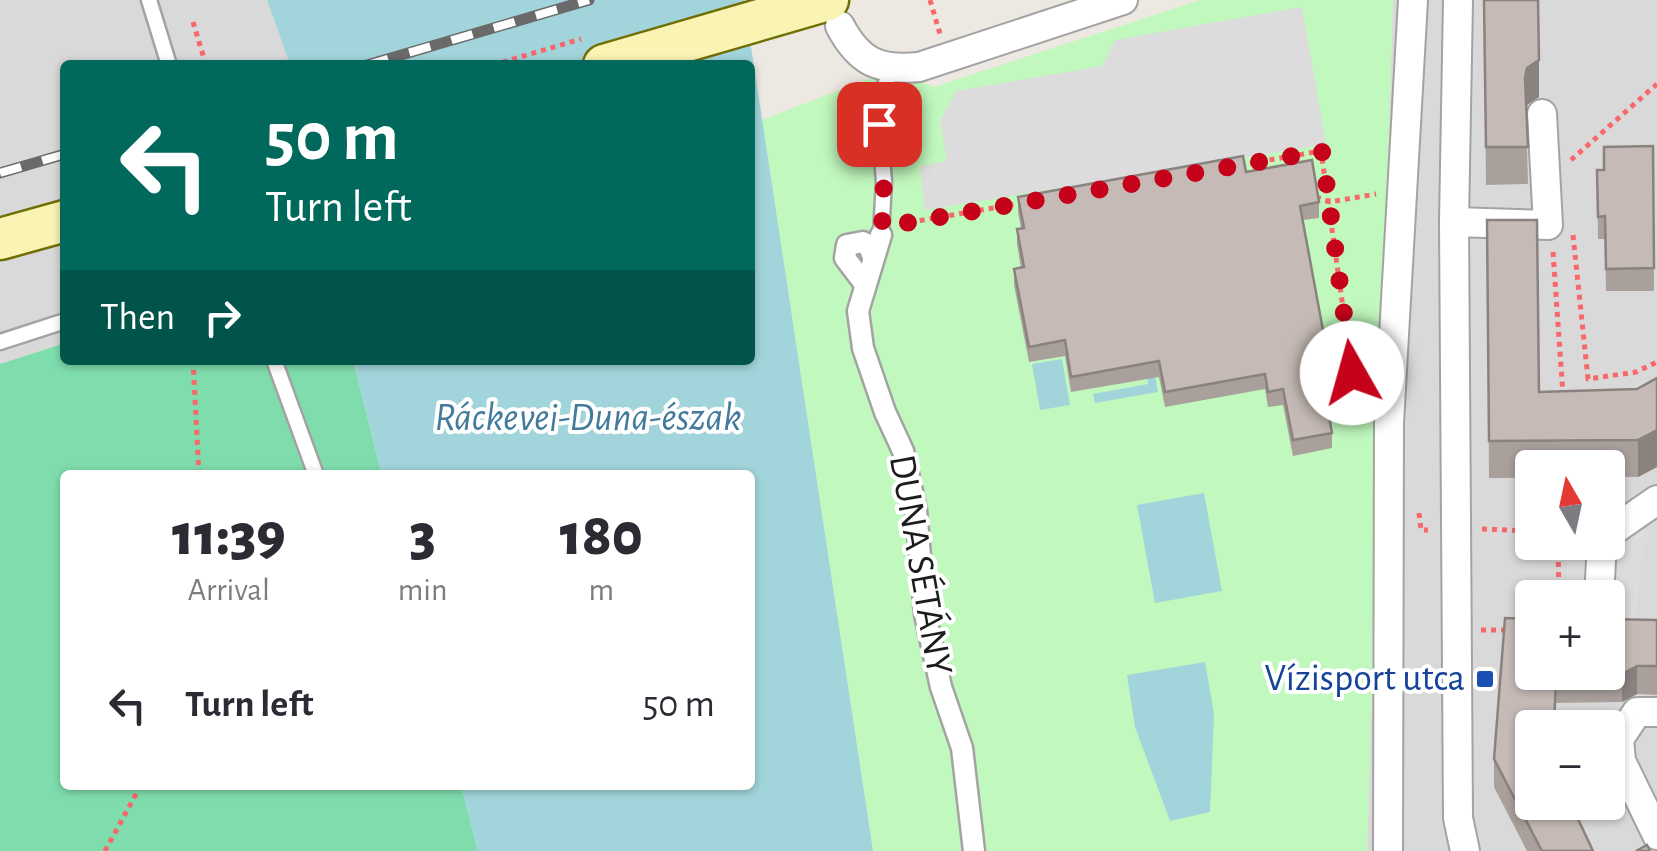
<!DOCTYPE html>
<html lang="en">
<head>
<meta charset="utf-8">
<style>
	body { margin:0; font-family:"Alegreya Sans",sans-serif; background:#f2f2f3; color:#2b2b33; height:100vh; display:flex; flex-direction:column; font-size:38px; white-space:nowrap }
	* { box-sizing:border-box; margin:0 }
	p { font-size:32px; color:#7c7c81 }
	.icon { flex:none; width:55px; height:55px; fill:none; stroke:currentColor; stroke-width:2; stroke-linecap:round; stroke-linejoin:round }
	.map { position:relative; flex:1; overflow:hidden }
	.details { position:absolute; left:60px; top:470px; width:695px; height:320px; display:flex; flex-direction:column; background:#fff; border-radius:10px; box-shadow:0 2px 8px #0004 }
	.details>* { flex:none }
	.hud { position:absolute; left:60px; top:60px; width:695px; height:305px; border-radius:10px; box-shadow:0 2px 8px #0004; background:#00695c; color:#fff; overflow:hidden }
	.needle { width:65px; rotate:351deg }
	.controls { position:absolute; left:1515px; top:450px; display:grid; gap:20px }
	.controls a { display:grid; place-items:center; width:110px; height:110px; border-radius:10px; background:#fff; box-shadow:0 2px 8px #0004; font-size:50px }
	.pin { position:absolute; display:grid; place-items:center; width:85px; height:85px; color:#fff; margin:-42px; border-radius:20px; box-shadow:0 5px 15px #0006 }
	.me { position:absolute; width:110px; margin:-55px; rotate:353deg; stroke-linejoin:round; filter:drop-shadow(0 0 8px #0008) }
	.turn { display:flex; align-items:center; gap:35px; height:210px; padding:0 40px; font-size:45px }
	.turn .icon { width:130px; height:130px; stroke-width:2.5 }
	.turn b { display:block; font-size:70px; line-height:85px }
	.then { display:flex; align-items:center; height:95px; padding:0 40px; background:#0003; gap:20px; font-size:38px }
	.eta { display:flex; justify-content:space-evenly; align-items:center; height:170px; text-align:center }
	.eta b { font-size:60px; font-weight:800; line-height:70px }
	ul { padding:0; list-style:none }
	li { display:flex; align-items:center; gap:30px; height:130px; padding:0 40px }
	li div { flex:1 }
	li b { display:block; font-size:38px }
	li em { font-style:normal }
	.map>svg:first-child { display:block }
	.residential { fill:#dad9d9; fill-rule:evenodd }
	.park { fill:#c0f8bd }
	.pitch { fill:#7fddad }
	.parking { fill:#dcdcdc }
	.water { fill:#a2d5db }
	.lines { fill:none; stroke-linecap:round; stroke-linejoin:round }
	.service-casing { stroke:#a3a3a3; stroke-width:19 }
	.pedestrian-casing { stroke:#a3a3a3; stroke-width:25 }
	.minor-casing { stroke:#a3a3a3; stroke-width:32 }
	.secondary-casing { stroke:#706f05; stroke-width:45 }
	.path { stroke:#f8686b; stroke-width:5; stroke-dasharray:5 5; stroke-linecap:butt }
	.service { stroke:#fff; stroke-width:14 }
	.pedestrian { stroke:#fff; stroke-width:20 }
	.minor { stroke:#fff; stroke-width:28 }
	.secondary { stroke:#f9f4b4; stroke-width:40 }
	.rail-casing { stroke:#6a6a6a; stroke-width:11 }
	.rail { stroke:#fff; stroke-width:8; stroke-dasharray:22; stroke-linecap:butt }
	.wall { fill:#a9a09c }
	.shaded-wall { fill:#8a827f }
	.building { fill:#c5bab5; stroke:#8a827f; stroke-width:2.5 }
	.route { stroke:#c6021a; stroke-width:18; stroke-dasharray:0 32.4 }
	.transit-dot { fill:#1a4fb4; stroke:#fff; stroke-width:4 }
	.labels { text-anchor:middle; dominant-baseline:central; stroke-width:8; stroke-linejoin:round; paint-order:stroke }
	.street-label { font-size:38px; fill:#1c1c1c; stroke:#fff }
	.transit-label { font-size:38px; fill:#164399; stroke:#fff; text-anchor:end }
	.water-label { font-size:40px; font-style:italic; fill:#447a9b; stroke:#fff }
</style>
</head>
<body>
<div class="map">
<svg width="1657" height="851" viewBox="0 0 1657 851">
	<rect width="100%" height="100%" fill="#ede8e2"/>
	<g class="residential">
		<path d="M 0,0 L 267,0 L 290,65 L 65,65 L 65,343 L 0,364 Z"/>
		<path d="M 1393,0 L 1657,0 L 1657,851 L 1367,851 ZM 1532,468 L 1608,468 L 1608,542 L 1532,542 ZM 1532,598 L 1608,598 L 1608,672 L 1532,672 ZM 1532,728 L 1608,728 L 1608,802 L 1532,802 Z"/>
	</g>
	<path class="park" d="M 1200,0 L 1393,0 L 1367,851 L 873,851 L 762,120 L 892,70 L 934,87 Z"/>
	<path class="pitch" d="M 65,343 L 65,360 L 353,360 L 382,475 L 65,475 L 65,785 L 461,785 L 478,851 L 0,851 L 0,364 Z"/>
	<g class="parking">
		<path d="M 1302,7 L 1326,144 L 925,210 L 920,166 L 947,161 L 940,121 L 956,91 L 1102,66 L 1115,40 Z"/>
		<path d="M 1649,530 L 1641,565 L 1634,625 L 1608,625 L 1608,598 L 1567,598 L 1567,543 L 1608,542 L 1608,532 Z"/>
	</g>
	<g class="water">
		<path d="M 267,0 L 744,0 L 873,851 L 478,851 L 461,785 L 750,785 L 750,475 L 382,475 L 353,360 L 750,360 L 750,65 L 290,65 Z"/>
		<path d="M 1062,359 L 1070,405 L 1040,410 L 1032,364 Z"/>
		<path d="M 1154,370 L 1158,392 L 1095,403 L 1093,394 L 1148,384 L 1147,372 Z"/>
		<path d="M 1204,493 L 1222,591 L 1155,603 L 1137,505 Z"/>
		<path d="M 1205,662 L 1214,714 L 1210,812 L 1170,821 L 1135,727 L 1127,675 Z"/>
	</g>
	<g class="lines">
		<g class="service-casing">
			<g id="service">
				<path d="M 149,0 L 169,65"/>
				<path d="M 881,235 L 884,181 L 877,102 L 892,70"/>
				<path d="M 0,342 L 65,321"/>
				<path d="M 274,360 L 316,475"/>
			</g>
		</g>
		<g class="pedestrian-casing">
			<g id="pedestrian">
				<path d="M 881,235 L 858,311 L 863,348 L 885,412 L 903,451 L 916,510 L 925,614 L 941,687 L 962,748 L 974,851"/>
				<path d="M 864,283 L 845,258 L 847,245 L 863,242 L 869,246 L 873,257"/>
			</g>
		</g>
		<g class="minor-casing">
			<g id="minor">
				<path d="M 1458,0 L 1454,222 L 1458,818 L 1465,851"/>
				<path d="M 840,26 C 859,62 879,71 919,67 L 1123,0"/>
				<path d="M 1454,222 L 1548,225 L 1542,114"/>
				<path d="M 1608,534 L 1657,500"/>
				<path d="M 1599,598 L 1602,542"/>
				<path d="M 1657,712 L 1637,712 L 1619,739 L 1621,761 L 1657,835"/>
				<path d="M 1388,851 L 1389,423 L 1413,0"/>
			</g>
		</g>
		<g class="secondary-casing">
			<g id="secondary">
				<path d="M 604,65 L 828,0"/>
				<path d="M 0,239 L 65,221"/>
			</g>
		</g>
		<g class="path">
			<path d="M 930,0 L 940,34"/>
			<path d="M 193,22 L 206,65"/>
			<path d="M 493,65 L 581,39"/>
			<path d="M 1571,160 L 1657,84"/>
			<path d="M 1240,165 L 1321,151 L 1357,407 L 1364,411"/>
			<path d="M 1316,197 L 1330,202 L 1376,194"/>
			<path d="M 900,224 L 1022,203"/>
			<path d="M 1573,235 L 1588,379 L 1636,372 L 1657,362"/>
			<path d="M 1553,252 L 1563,395"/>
			<path d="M 193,360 L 199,475"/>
			<path d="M 1419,513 L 1421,530 L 1428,530"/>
			<path d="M 1482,529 L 1532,531"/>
			<path d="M 1558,542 L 1559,598"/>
			<path d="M 1481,630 L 1510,630"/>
			<path d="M 105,851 L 141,785"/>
		</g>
		<use href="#service" class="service"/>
		<use href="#pedestrian" class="pedestrian"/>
		<use href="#minor" class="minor"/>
		<use href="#secondary" class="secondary"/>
		<g class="rail-casing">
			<g id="rail">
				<path d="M 367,65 L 589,0"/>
				<path d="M 0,173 L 65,154"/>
			</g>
		</g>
		<use href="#rail" class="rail"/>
	</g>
	<g class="wall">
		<path d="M 1484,0 L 1539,97 L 1527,105 L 1526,108 L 1528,184 L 1486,185 Z"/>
		<path d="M 1653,146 L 1654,291 L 1606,291 L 1605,239 L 1598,239 L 1597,170 L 1604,170 Z"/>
		<path d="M 1018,197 L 1319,202 L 1319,218 L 1303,220 L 1327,352 L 1327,368 L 1321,369 L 1332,433 L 1332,448 L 1293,456 L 1283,405 L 1268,407 L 1265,389 L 1165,407 L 1159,377 L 1071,392 L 1065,356 L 1029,362 L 1014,285 L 1014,269 L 1021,268 L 1017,244 L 1017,229 L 1021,228 L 1018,212 Z"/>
		<path d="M 1487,220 L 1539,392 L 1637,389 L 1657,378 L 1657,467 L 1638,477 L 1608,477 L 1608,468 L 1532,468 L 1532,478 L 1489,478 Z"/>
		<path d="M 1505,618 L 1657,620 L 1657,695 L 1637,694 L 1622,702 L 1556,703 L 1532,728 L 1593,851 L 1527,851 L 1494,787 L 1494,759 Z"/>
	</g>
	<g class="shaded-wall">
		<path d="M 1539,60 L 1539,97 L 1527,105 L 1525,115 L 1525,78 L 1527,68 Z"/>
		<path d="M 1657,430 L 1657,467 L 1638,477 L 1638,440 Z"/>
		<path d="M 1637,666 L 1637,694 L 1622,702 L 1622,674 Z"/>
	</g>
	<g class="building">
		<path d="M 1484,0 L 1538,0 L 1539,60 L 1527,68 L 1525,78 L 1528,147 L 1486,147 Z"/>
		<path d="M 1653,146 L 1654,268 L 1606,269 L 1605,216 L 1598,217 L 1597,170 L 1604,170 L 1604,147 Z"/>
		<path d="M 1243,156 L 1246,172 L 1312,160 L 1319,202 L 1300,206 L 1327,352 L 1318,354 L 1332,433 L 1293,440 L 1283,389 L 1268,392 L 1265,374 L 1165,392 L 1159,361 L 1071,377 L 1065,340 L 1029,347 L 1014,269 L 1024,267 L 1017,229 L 1024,228 L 1018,197 Z"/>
		<path d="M 1487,220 L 1537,220 L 1539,392 L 1637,389 L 1657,378 L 1657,430 L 1638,440 L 1489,441 Z"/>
		<path d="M 1505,618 L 1532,619 L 1532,672 L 1608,672 L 1608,619 L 1657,620 L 1657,666 L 1637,666 L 1622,674 L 1556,675 L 1554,728 L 1532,728 L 1532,802 L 1570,802 L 1593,851 L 1542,851 L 1494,759 Z"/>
		<path d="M 1647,845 L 1650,851 L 1636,851 Z"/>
	</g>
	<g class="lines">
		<path class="route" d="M 879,124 L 884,182 L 882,227 L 1322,151 L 1352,373"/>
	</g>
	<rect class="transit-dot" x="1475" y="669" width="20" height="20" rx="5"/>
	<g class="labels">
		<g class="street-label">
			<text transform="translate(920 565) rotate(80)">DUNA SÉTÁNY</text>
		</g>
		<g class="transit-label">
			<text x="1465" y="679">Vízisport utca</text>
		</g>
		<g class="water-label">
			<text x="588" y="418">Ráckevei-Duna-észak</text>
		</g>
	</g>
</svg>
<div class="controls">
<a><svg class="needle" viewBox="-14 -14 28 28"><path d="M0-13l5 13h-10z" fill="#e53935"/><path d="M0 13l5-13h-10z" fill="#7c7c81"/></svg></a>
<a>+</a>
<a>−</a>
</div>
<div class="pin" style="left:879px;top:124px;background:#d93025"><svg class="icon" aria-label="arrive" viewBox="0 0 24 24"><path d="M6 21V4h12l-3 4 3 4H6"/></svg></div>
<svg class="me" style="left:1352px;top:373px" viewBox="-20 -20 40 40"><circle r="19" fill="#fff"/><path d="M0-13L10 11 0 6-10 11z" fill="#c6021a"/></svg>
<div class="hud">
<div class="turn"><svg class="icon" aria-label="left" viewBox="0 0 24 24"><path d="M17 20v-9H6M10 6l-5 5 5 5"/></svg><div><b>50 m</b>Turn left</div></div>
<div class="then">Then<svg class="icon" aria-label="right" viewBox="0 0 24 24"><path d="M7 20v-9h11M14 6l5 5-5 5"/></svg></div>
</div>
<section class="details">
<div class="eta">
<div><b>11:39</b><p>Arrival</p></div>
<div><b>3</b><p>min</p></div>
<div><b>180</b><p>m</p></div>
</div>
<ul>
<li><svg class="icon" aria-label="left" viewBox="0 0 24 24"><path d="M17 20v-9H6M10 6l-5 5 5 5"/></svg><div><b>Turn left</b></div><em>50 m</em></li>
</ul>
</section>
</div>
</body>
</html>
